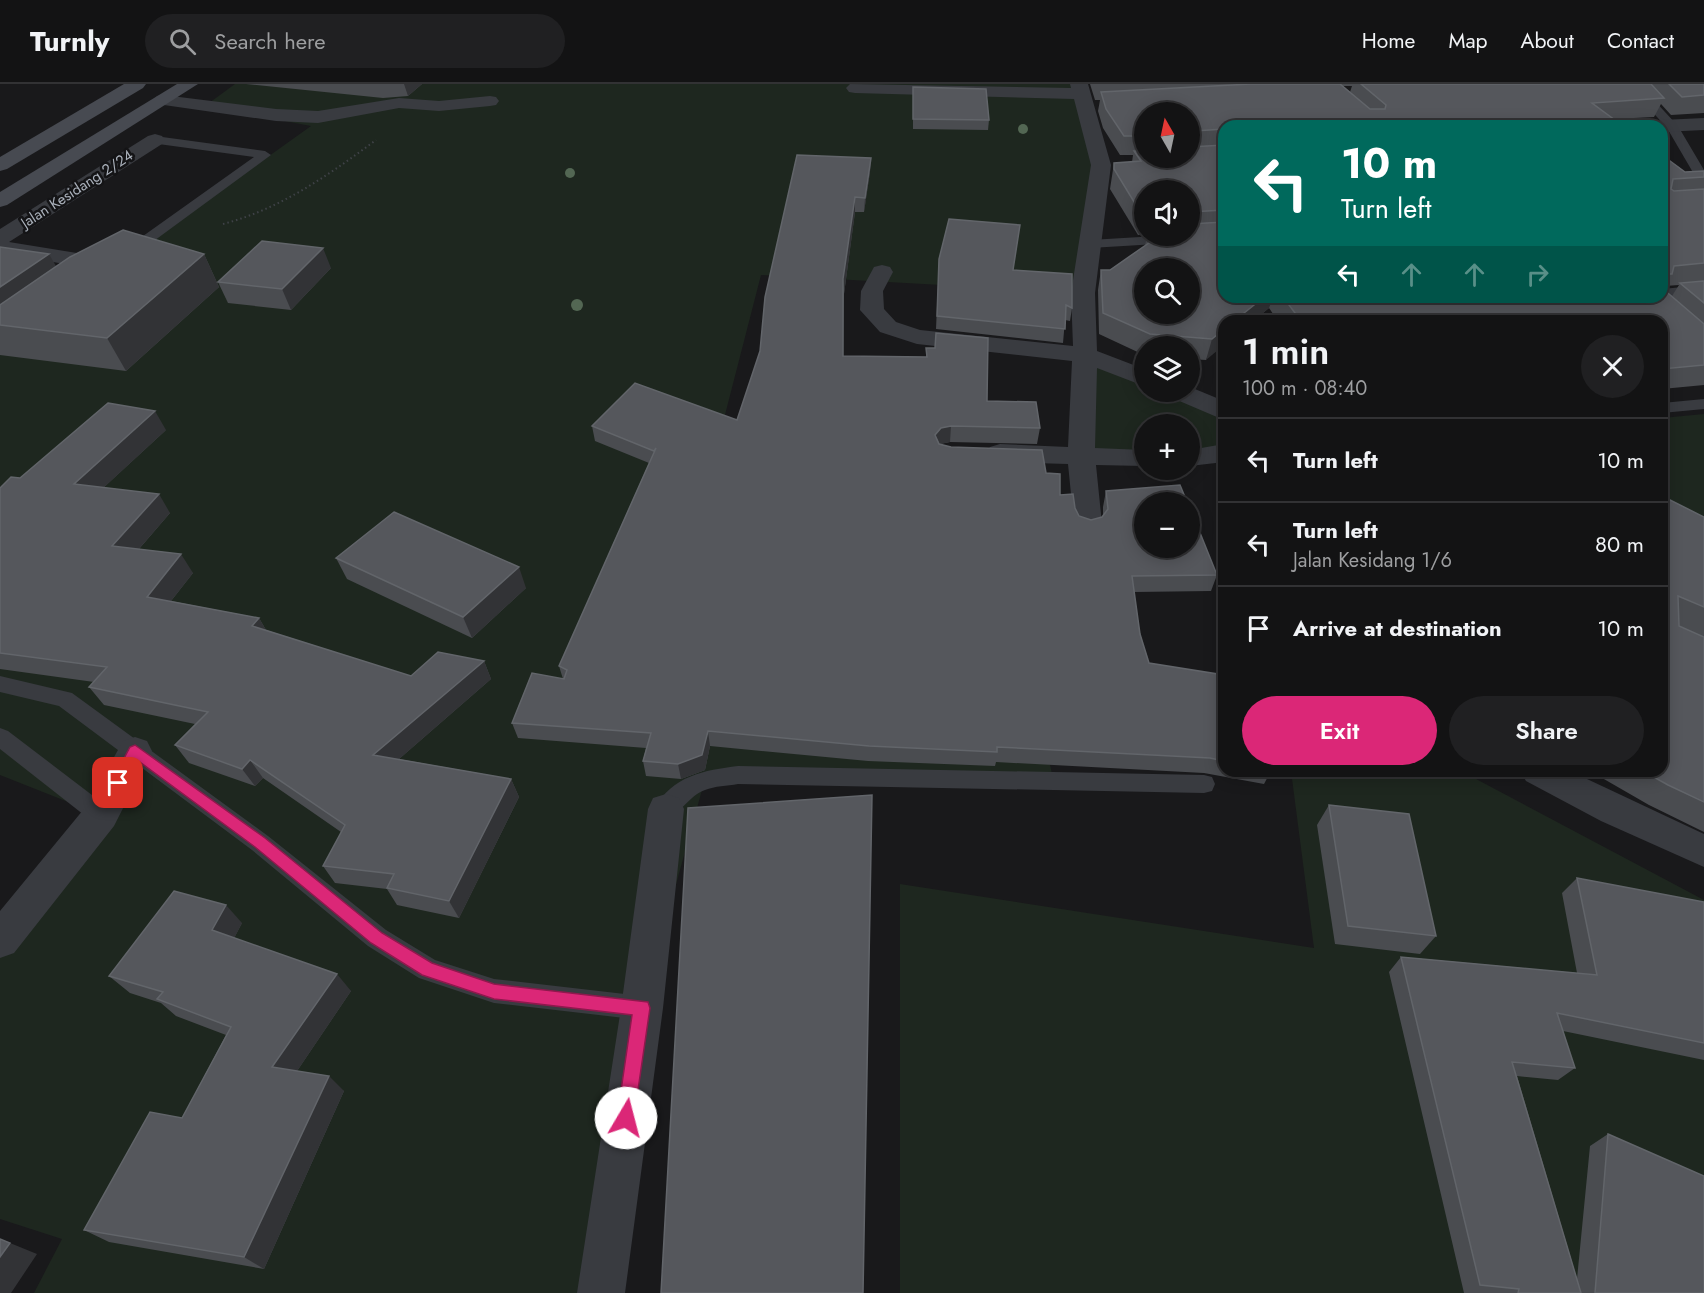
<!DOCTYPE html>
<html lang="en">
<head>
<meta charset="utf-8">
<style>
	body { margin:0; font-family:Jost,sans-serif; background:#202022; color:#f1f3f6; height:100vh; display:flex; flex-direction:column; font-size:22px; white-space:nowrap }
	* { box-sizing:border-box; margin:0 }
	p { font-size:20px; color:#9d9ea0 }
	.icon { flex:none; width:33px; height:33px; fill:none; stroke:currentColor; stroke-width:2; stroke-linecap:round; stroke-linejoin:round }
	.map { position:relative; flex:1; overflow:hidden }
	.side { position:absolute; left:1218px; top:231px; width:450px; height:462px; display:flex; flex-direction:column; background:#131314; border-radius:18px; box-shadow:0 3px 15px #0003,0 0 0 2px #323234 }
	.side>* { flex:none }
	.banner { position:absolute; left:1218px; top:36px; width:450px; height:183px; border-radius:18px; box-shadow:0 3px 15px #0003,0 0 0 2px #323234; background:#00695c; color:#fff; overflow:hidden }
	.needle { width:39px; rotate:351deg }
	.fabs { position:absolute; left:1134px; top:18px; display:grid; gap:12px }
	.fabs a { display:grid; place-items:center; width:66px; height:66px; border-radius:50%; background:#131314; box-shadow:0 3px 15px #0003,0 0 0 2px #323234; font-size:30px }
	.pin { position:absolute; display:grid; place-items:center; width:51px; height:51px; color:#fff; margin:-26px; border-radius:12px; box-shadow:0 3px 9px #0006 }
	.me { position:absolute; width:66px; margin:-33px; rotate:8deg; stroke-linejoin:round; filter:drop-shadow(0 0 4px #0008) }
	.turn { display:flex; align-items:center; gap:21px; height:126px; padding:0 24px; font-size:27px }
	.turn .icon { width:78px; height:78px; stroke-width:2.5 }
	.turn b { display:block; font-size:42px; line-height:51px }
	.lanes { display:flex; align-items:center; height:57px; padding:0 24px; background:#0003; justify-content:center; gap:30px; direction:ltr }
	.lanes .off { opacity:.35 }
	.round { display:grid; place-items:center; flex:none; width:63px; height:63px; border-radius:32px; background:#202022 }
	.summary { display:flex; align-items:center; justify-content:space-between; height:102px; padding:0 24px }
	h1 { font-size:36px; font-weight:600; line-height:45px }
	.cta { display:flex; gap:12px; margin-top:auto; padding:12px 24px }
	.cta a { flex:1; height:69px; border-radius:36px; background:#db2777; color:#fff; font-size:24px; font-weight:600; line-height:69px; text-align:center }
	.cta a+a { background:#202022; color:#f1f3f6 }
	ul { padding:0; list-style:none }
	li { display:flex; align-items:center; gap:18px; height:84px; padding:0 24px; border-top:2px solid #323234 }
	li div { flex:1 }
	li b { display:block; font-size:22px }
	li em { font-style:normal }
	header { display:flex; align-items:center; gap:36px; box-sizing:border-box; height:84px; padding:0 30px; background:#131314; border-bottom:2px solid #323234 }
	header strong { font-size:28px }
	nav { display:flex; gap:33px; margin-inline-start:auto; font-size:21px }
	.search { width:420px; height:54px; background:#202022; display:flex; align-items:center; gap:15px; box-sizing:border-box; padding:0 21px; border-radius:33px; color:#9d9ea0; font-size:22px }
	.map>svg:first-child { display:block }
	.green { fill:#1e271f }
	.lines { fill:none; stroke-linecap:round; stroke-linejoin:round }
	.path { stroke:#3f4247; stroke-width:2; stroke-dasharray:1.5 3; stroke-linecap:butt }
	.lane { fill:#393b40; fill-rule:evenodd }
	.street { fill:#393b40; fill-rule:evenodd }
	.secondary { fill:#474a51; fill-rule:evenodd }
	.tree { fill:#536753 }
	.wall { fill:#4a4c50; fill-rule:evenodd }
	.shaded-wall { fill:#323336 }
	.building { fill:#55575c; stroke:#62656a; stroke-width:1.5; fill-rule:evenodd }
	.route { fill:#db2777; stroke:#8e194d; stroke-width:1.5 }
	.labels { text-anchor:middle; dominant-baseline:central; stroke-width:5; stroke-linejoin:round; paint-order:stroke }
	.far-street-label { font-size:15px; fill:#aab1bb; stroke:#141416 }
</style>
</head>
<body>
<header>
<strong>Turnly</strong>
<div class="search"><svg class="icon" aria-label="search" viewBox="0 0 24 24"><circle cx="10" cy="10" r="6"/><path d="M15 15l6 6"/></svg>Search here</div>
<nav><a>Home</a><a>Map</a><a>About</a><a>Contact</a></nav>
</header>
<div class="map">
<svg width="1704" height="1209" viewBox="0 0 1704 1209">
	<rect width="100%" height="100%" fill="#19191b"/>
	<g class="green">
		<path d="M 235,0 L 1076,0 L 1101,81 L 1083,209 L 761,191 L 692,459 L 1050,681 L 1054,698 L 705,695 L 642,924 L 601,1209 L 34,1209 L 62,1155 L 0,1135 L 0,856 L 101,731 L 0,691 L 0,264 L 311,42 L 205,22 Z"/>
		<path d="M 1084,273 L 1144,295 L 1144,308 C 1181,308 1192,310 1224,328 L 1224,367 L 1190,372 L 1190,340 L 1144,340 L 1144,374 L 1081,371 Z"/>
		<path d="M 1704,330 L 1704,464 L 1662,442 L 1662,334 Z"/>
		<path d="M 1291,687 L 1461,687 L 1704,816 L 1704,1209 L 900,1209 L 900,800 L 1314,864 Z"/>
	</g>
	<g class="lines">
		<path class="path" d="M 223,140 C 280,125 329,91 376,56"/>
		<g class="lane">
			<path d="M 1627,0 L 1639,0 L 1678,42 L 1704,86 L 1704,101 L 1698,97 L 1667,44 Z"/>
			<path d="M 155,52 L 265,67 L 271,71 L 132,173 L 122,173 L 120,170 L 122,167 L 254,73 L 151,59 L 151,53 Z"/>
			<path d="M 1224,148 L 1224,156 L 1090,164 L 1083,160 L 1090,156 Z"/>
			<path d="M 1704,315 L 1704,325 L 1662,329 L 1662,319 Z"/>
			<path d="M 0,592 L 72,609 L 268,752 L 386,846 L 435,876 L 494,895 L 642,912 L 651,915 L 655,924 L 651,933 L 642,936 L 494,919 L 419,894 L 368,862 L 252,766 L 59,622 L 0,608 Z"/>
			<path d="M 0,644 L 8,647 L 109,724 L 113,731 L 109,738 L 101,741 L 93,738 L 0,665 Z"/>
			<path d="M 738,682 L 1204,691 L 1212,693 L 1215,700 L 1212,707 L 1204,709 L 738,700 C 727,702 715,702 705,706 C 686,712 678,739 658,732 L 655,725 C 671,692 705,686 738,682 Z"/>
		</g>
		<g class="street">
			<path d="M 850,0 L 1071,4 L 1070,0 L 1088,0 L 1111,81 L 1095,209 L 1097,267 L 1144,285 L 1144,302 L 1097,284 L 1095,364 L 1144,366 L 1144,382 L 1096,381 L 1102,440 L 1098,447 L 1088,450 L 1078,447 L 1074,440 L 1068,380 L 1000,378 L 990,375 L 986,369 L 990,363 L 1000,360 L 1068,363 L 1072,277 L 917,260 L 880,248 L 860,226 L 861,207 L 874,183 L 882,181 L 890,183 L 893,188 L 883,207 L 884,225 L 896,238 L 920,246 L 1073,262 L 1071,209 L 1091,81 L 1074,15 L 855,9 L 849,8 L 846,4 Z"/>
			<path d="M 163,11 L 276,25 L 318,27 L 399,14 L 439,17 L 490,12 L 496,13 L 499,17 L 496,21 L 490,22 L 439,27 L 399,24 L 318,39 L 276,37 L 157,20 L 154,16 L 157,12 Z"/>
			<path d="M 1704,34 L 1704,46 L 1662,48 L 1662,42 L 1653,42 L 1655,38 L 1662,36 Z"/>
			<path d="M 155,50 L 162,52 L 165,56 L 162,60 L 9,158 L 120,176 L 123,181 L 120,186 L 112,188 L 0,169 L 0,145 L 148,52 Z"/>
			<path d="M 1704,201 L 1704,215 L 1662,219 L 1654,217 L 1651,213 L 1662,213 L 1662,205 Z"/>
			<path d="M 1190,303 L 1224,317 L 1224,336 L 1170,313 L 1166,308 L 1190,308 Z"/>
			<path d="M 1224,360 L 1224,378 L 1190,382 L 1190,366 Z"/>
			<path d="M 135,653 L 147,657 L 152,667 L 114,742 L 14,869 L 0,874 L 0,827 L 88,720 L 123,657 Z"/>
			<path d="M 1520,687 L 1570,687 L 1704,750 L 1704,783 L 1601,737 L 1526,697 Z"/>
			<path d="M 666,710 L 679,714 L 684,725 L 663,924 L 625,1209 L 577,1209 L 621,924 L 648,725 L 653,714 Z"/>
		</g>
		<g class="secondary">
			<path d="M 124,0 L 146,0 L 143,4 L 7,85 L 0,87 L 0,73 Z"/>
			<path d="M 177,0 L 198,0 L 7,121 L 0,123 L 0,108 Z"/>
		</g>
	</g>
	<g class="tree">
		<circle cx="1023" cy="45" r="5"/>
		<circle cx="570" cy="89" r="5"/>
		<circle cx="577" cy="221" r="6"/>
	</g>
	<g class="wall">
		<path d="M 246,0 L 422,0 L 408,12 L 383,14 Z"/>
		<path d="M 1090,0 L 1704,0 L 1704,29 L 1671,31 L 1661,20 L 1654,33 L 1614,35 L 1224,42 L 1224,213 L 1662,213 L 1662,71 L 1685,88 L 1704,87 L 1704,301 L 1662,305 L 1662,237 L 1278,237 L 1269,224 L 1253,237 L 1224,237 L 1206,276 L 1190,275 L 1190,262 L 1144,262 L 1144,271 L 1099,250 L 1098,206 L 1101,186 L 1110,186 L 1145,162 L 1147,152 L 1190,152 L 1190,106 L 1144,106 L 1144,150 L 1138,151 L 1110,105 L 1114,79 L 1132,78 L 1133,71 L 1120,71 L 1103,44 L 1098,27 L 1100,16 L 1095,16 ZM 1343,2 L 1352,2 L 1350,8 ZM 1144,28 L 1190,28 L 1190,74 L 1144,74 ZM 1679,201 L 1672,212 L 1663,205 L 1665,202 Z"/>
		<path d="M 913,3 L 989,36 L 988,46 L 913,45 Z"/>
		<path d="M 871,74 L 870,88 L 864,128 L 855,128 L 844,210 L 843,272 L 926,273 L 926,264 L 987,317 L 1040,344 L 1037,360 L 950,358 L 940,360 L 1046,389 L 1060,411 L 1075,424 L 1079,432 L 1091,436 L 1102,433 L 1103,432 L 1103,423 L 1106,407 L 1217,491 L 1211,507 L 1134,508 L 1140,550 L 1149,579 L 1224,591 L 1224,687 L 1271,687 L 1264,700 L 1204,689 L 996,678 L 995,682 L 868,677 L 710,662 L 705,686 L 681,695 L 646,692 L 643,677 L 646,664 L 518,654 L 512,639 L 563,595 L 559,582 L 649,379 L 595,357 L 592,342 L 737,336 Z"/>
		<path d="M 1020,141 L 1013,186 L 1072,224 L 1070,237 L 1065,236 L 1063,259 L 936,245 L 939,175 Z"/>
		<path d="M 0,163 L 56,183 L 204,170 L 219,203 L 126,287 L 0,271 Z"/>
		<path d="M 331,184 L 291,226 L 228,219 L 218,198 Z"/>
		<path d="M 166,346 L 103,404 L 170,429 L 139,465 L 193,489 L 171,517 L 259,534 L 266,546 L 411,592 L 484,577 L 491,595 L 399,675 L 511,695 L 519,713 L 459,834 L 397,821 L 387,805 L 335,799 L 323,782 L 341,748 L 263,694 L 255,702 L 189,679 L 175,661 L 195,640 L 104,621 L 89,603 L 94,598 L 0,585 L 0,404 L 20,394 Z"/>
		<path d="M 1662,412 L 1704,433 L 1704,748 L 1649,721 L 1590,687 L 1662,687 Z"/>
		<path d="M 336,474 L 526,504 L 472,554 L 347,495 Z"/>
		<path d="M 1329,721 L 1436,852 L 1420,870 L 1335,860 L 1317,741 Z"/>
		<path d="M 1577,794 L 1704,818 L 1704,976 L 1563,947 L 1575,984 L 1558,996 L 1517,992 L 1577,1195 L 1590,1062 L 1608,1050 L 1704,1209 L 1464,1209 L 1389,888 L 1401,873 L 1577,889 L 1562,809 Z"/>
		<path d="M 242,839 L 234,854 L 351,907 L 297,987 L 344,1007 L 264,1185 L 109,1158 L 84,1146 L 182,1034 L 226,951 L 176,932 L 161,919 L 130,909 L 109,892 Z"/>
	</g>
	<g class="shaded-wall">
		<path d="M 404,0 L 422,0 L 408,12 Z"/>
		<path d="M 871,74 L 870,88 L 864,128 L 865,114 Z"/>
		<path d="M 855,113 L 855,128 L 844,210 L 843,195 Z"/>
		<path d="M 323,164 L 331,184 L 291,226 L 282,205 Z"/>
		<path d="M 49,170 L 68,203 L 0,241 L 0,203 Z"/>
		<path d="M 204,170 L 219,203 L 126,287 L 107,254 Z"/>
		<path d="M 1264,213 L 1273,213 L 1269,224 L 1253,237 L 1234,237 Z"/>
		<path d="M 1321,213 L 1331,213 L 1326,228 L 1319,216 Z"/>
		<path d="M 1224,245 L 1224,261 L 1206,276 L 1212,255 Z"/>
		<path d="M 155,327 L 166,346 L 87,419 L 74,400 Z"/>
		<path d="M 951,342 L 950,358 L 940,360 L 935,351 L 941,344 Z"/>
		<path d="M 159,410 L 170,429 L 125,481 L 112,462 Z"/>
		<path d="M 181,470 L 193,489 L 160,531 L 147,513 Z"/>
		<path d="M 519,483 L 526,504 L 472,554 L 463,533 Z"/>
		<path d="M 259,534 L 270,553 L 252,542 Z"/>
		<path d="M 484,577 L 491,595 L 383,689 L 373,671 Z"/>
		<path d="M 708,647 L 710,662 L 705,686 L 681,695 L 678,680 Z"/>
		<path d="M 250,676 L 263,694 L 255,702 L 242,685 Z"/>
		<path d="M 511,695 L 519,713 L 459,834 L 449,817 Z"/>
		<path d="M 226,821 L 242,839 L 229,864 L 212,846 Z"/>
		<path d="M 337,890 L 351,907 L 289,999 L 272,983 Z"/>
		<path d="M 329,992 L 344,1007 L 264,1185 L 244,1173 Z"/>
		<path d="M 10,1159 L 37,1170 L 11,1209 L 0,1209 L 0,1173 Z"/>
	</g>
	<g class="building">
		<path d="M 1251,0 L 1340,0 L 1370,25 L 1385,25 L 1386,21 L 1361,0 L 1651,0 L 1664,14 L 1592,19 L 1623,42 L 1224,42 L 1224,45 L 1194,47 L 1192,52 L 1190,52 L 1190,28 L 1144,28 L 1144,52 L 1124,52 L 1106,25 L 1101,8 Z"/>
		<path d="M 1669,0 L 1704,0 L 1704,11 L 1682,13 Z"/>
		<path d="M 913,3 L 986,5 L 989,36 L 913,35 Z"/>
		<path d="M 1224,61 L 1224,126 L 1190,128 L 1190,106 L 1144,106 L 1144,131 L 1142,131 L 1114,85 L 1114,79 L 1141,77 L 1134,67 L 1144,67 L 1144,74 L 1190,74 L 1190,63 Z"/>
		<path d="M 797,71 L 871,74 L 865,114 L 855,113 L 843,195 L 843,272 L 927,273 L 926,264 L 935,264 L 936,249 L 988,254 L 987,317 L 1036,318 L 1040,344 L 951,342 L 941,344 L 935,351 L 939,360 L 951,363 L 1042,366 L 1046,389 L 1060,390 L 1060,411 L 1073,410 L 1075,424 L 1079,432 L 1091,436 L 1102,433 L 1108,425 L 1106,407 L 1180,401 L 1187,418 L 1144,418 L 1144,464 L 1190,464 L 1190,424 L 1217,491 L 1132,492 L 1140,550 L 1149,579 L 1224,591 L 1224,677 L 1210,674 L 997,663 L 997,668 L 869,662 L 708,647 L 702,671 L 678,680 L 643,677 L 651,649 L 512,639 L 532,589 L 564,595 L 567,586 L 559,582 L 656,364 L 654,367 L 592,342 L 635,299 L 737,336 L 760,267 L 765,213 Z"/>
		<path d="M 1662,71 L 1685,88 L 1704,87 L 1704,93 L 1673,95 L 1671,105 L 1674,107 L 1704,105 L 1704,179 L 1674,182 L 1672,190 L 1662,190 Z"/>
		<path d="M 949,135 L 1020,141 L 1013,186 L 1072,190 L 1072,224 L 1066,221 L 1065,245 L 937,232 L 939,175 Z"/>
		<path d="M 1224,138 L 1224,213 L 1264,213 L 1234,237 L 1224,237 L 1224,245 L 1212,255 L 1150,250 L 1103,229 L 1101,186 L 1110,186 L 1156,154 L 1155,152 L 1190,152 L 1190,140 ZM 1144,184 L 1190,184 L 1190,230 L 1144,230 Z"/>
		<path d="M 123,146 L 204,170 L 107,254 L 0,241 L 0,221 L 70,173 Z"/>
		<path d="M 262,157 L 323,164 L 282,205 L 218,198 Z"/>
		<path d="M 0,163 L 49,170 L 0,203 Z"/>
		<path d="M 1704,197 L 1704,219 L 1680,199 Z"/>
		<path d="M 1662,204 L 1704,240 L 1704,281 L 1662,285 L 1662,237 L 1301,237 L 1283,213 L 1321,213 L 1319,216 L 1322,218 L 1430,218 L 1501,213 L 1662,213 Z"/>
		<path d="M 108,319 L 155,327 L 74,400 L 159,410 L 112,462 L 181,470 L 147,513 L 259,534 L 252,542 L 411,592 L 438,568 L 484,577 L 373,671 L 511,695 L 449,817 L 387,804 L 394,790 L 323,782 L 345,741 L 250,676 L 242,685 L 175,661 L 208,628 L 89,603 L 107,583 L 0,569 L 0,404 L 11,393 L 20,394 Z"/>
		<path d="M 1662,412 L 1704,433 L 1704,523 L 1678,512 L 1679,542 L 1704,553 L 1704,718 L 1668,701 L 1643,687 L 1662,687 Z"/>
		<path d="M 394,428 L 519,483 L 463,533 L 336,474 Z"/>
		<path d="M 872,711 L 863,1209 L 661,1209 L 688,724 Z"/>
		<path d="M 1329,721 L 1409,730 L 1436,852 L 1348,842 Z"/>
		<path d="M 1577,794 L 1704,818 L 1704,959 L 1557,929 L 1575,984 L 1512,978 L 1581,1209 L 1518,1209 L 1519,1205 L 1480,1201 L 1401,873 L 1597,891 Z"/>
		<path d="M 174,807 L 226,821 L 212,846 L 337,890 L 272,983 L 329,992 L 244,1173 L 84,1146 L 150,1028 L 182,1034 L 231,943 L 157,915 L 163,908 L 109,892 Z"/>
		<path d="M 1608,1050 L 1704,1092 L 1704,1209 L 1595,1209 Z"/>
		<path d="M 0,1155 L 10,1159 L 0,1173 Z"/>
	</g>
	<path class="route" d="M 135,661 L 265,754 L 382,849 L 432,879 L 494,900 L 648,918 L 650,924 L 633,1040 L 626,1043 L 620,1040 L 617,1034 L 632,931 L 494,915 L 422,891 L 371,859 L 255,763 L 137,676 L 123,703 L 113,703 L 111,699 L 113,695 L 130,663 Z"/>
	<g class="labels">
		<g class="far-street-label">
			<text transform="translate(77 105) rotate(-33)">Jalan Kesidang 2/24</text>
		</g>
	</g>
</svg>
<div class="fabs">
<a><svg class="needle" viewBox="-14 -14 28 28"><path d="M0-13l5 13h-10z" fill="#e53935"/><path d="M0 13l5-13h-10z" fill="#9d9ea0"/></svg></a>
<a><svg class="icon" aria-label="sound" viewBox="0 0 24 24"><path d="M4 9h4l5-4v14l-5-4H4zM17 9q2 3 0 6"/></svg></a>
<a><svg class="icon" aria-label="search" viewBox="0 0 24 24"><circle cx="10" cy="10" r="6"/><path d="M15 15l6 6"/></svg></a>
<a><svg class="icon" aria-label="layers" viewBox="0 0 24 24"><path d="M12 4l9 5-9 5-9-5zM3 14l9 5 9-5"/></svg></a>
<a>+</a>
<a>−</a>
</div>
<div class="pin" style="left:118px;top:699px;background:#d93025"><svg class="icon" aria-label="arrive" viewBox="0 0 24 24"><path d="M6 21V4h12l-3 4 3 4H6"/></svg></div>
<svg class="me" style="left:626px;top:1034px" viewBox="-20 -20 40 40"><circle r="19" fill="#fff"/><path d="M0-13L10 11 0 6-10 11z" fill="#db2777"/></svg>
<div class="banner">
<div class="turn"><svg class="icon" aria-label="left" viewBox="0 0 24 24"><path d="M17 20v-9H6M10 6l-5 5 5 5"/></svg><div><b>10 m</b>Turn left</div></div>
<div class="lanes"><svg class="icon" aria-label="left" viewBox="0 0 24 24"><path d="M17 20v-9H6M10 6l-5 5 5 5"/></svg><svg class="icon off" aria-label="ahead" viewBox="0 0 24 24"><path d="M12 20V5M6 11l6-6 6 6"/></svg><svg class="icon off" aria-label="ahead" viewBox="0 0 24 24"><path d="M12 20V5M6 11l6-6 6 6"/></svg><svg class="icon off" aria-label="right" viewBox="0 0 24 24"><path d="M7 20v-9h11M14 6l5 5-5 5"/></svg></div>
</div>
<section class="side">
<div class="summary"><div><h1>1 min</h1><p>100 m · 08:40</p></div><a class="round"><svg class="icon" aria-label="close" viewBox="0 0 24 24"><path d="M6 6l12 12M18 6L6 18"/></svg></a></div>
<ul>
<li><svg class="icon" aria-label="left" viewBox="0 0 24 24"><path d="M17 20v-9H6M10 6l-5 5 5 5"/></svg><div><b>Turn left</b></div><em>10 m</em></li>
<li><svg class="icon" aria-label="left" viewBox="0 0 24 24"><path d="M17 20v-9H6M10 6l-5 5 5 5"/></svg><div><b>Turn left</b><p>Jalan Kesidang 1/6</p></div><em>80 m</em></li>
<li><svg class="icon" aria-label="arrive" viewBox="0 0 24 24"><path d="M6 21V4h12l-3 4 3 4H6"/></svg><div><b>Arrive at destination</b></div><em>10 m</em></li>
</ul>
<div class="cta"><a>Exit</a><a>Share</a></div>
</section>
</div>
</body>
</html>
